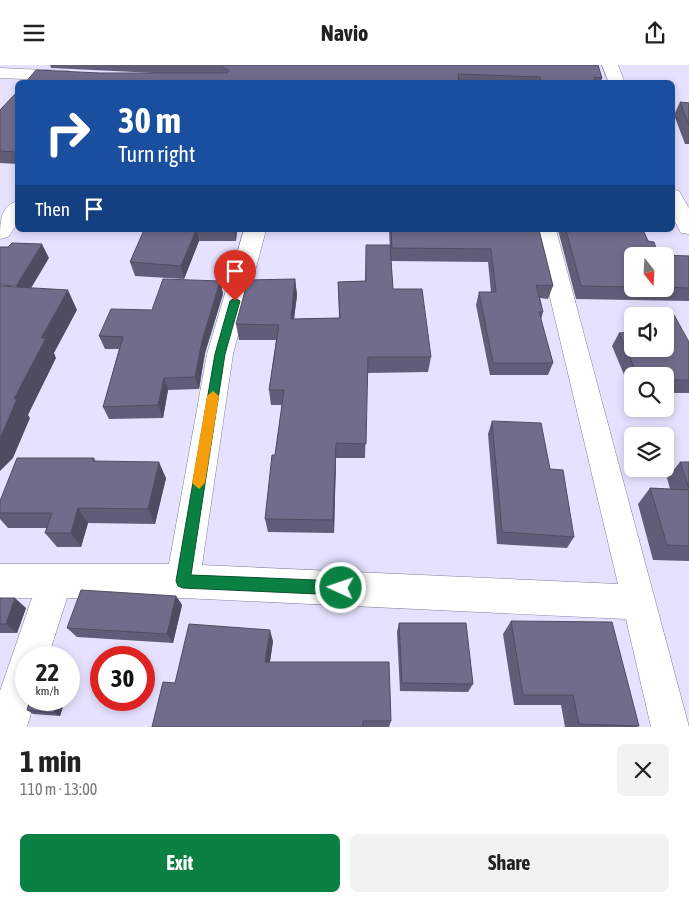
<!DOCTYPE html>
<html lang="en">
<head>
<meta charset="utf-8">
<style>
	body { margin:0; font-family:"Asap Condensed",sans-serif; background:#f2f2f2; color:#222; height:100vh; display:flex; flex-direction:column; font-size:19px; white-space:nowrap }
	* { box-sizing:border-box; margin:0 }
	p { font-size:16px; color:#767676 }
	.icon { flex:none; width:28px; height:28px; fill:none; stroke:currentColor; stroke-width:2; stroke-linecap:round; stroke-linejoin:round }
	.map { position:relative; height:662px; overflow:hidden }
	.details { display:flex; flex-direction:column; background:#fff; flex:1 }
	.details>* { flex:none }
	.hud { position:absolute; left:15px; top:15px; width:660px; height:152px; border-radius:8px; box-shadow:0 2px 8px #0003; background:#1a4fa0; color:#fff; overflow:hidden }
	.needle { width:32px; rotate:162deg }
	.fabs { position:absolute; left:624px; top:182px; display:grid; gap:10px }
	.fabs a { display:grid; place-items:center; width:50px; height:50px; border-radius:8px; background:#fff; box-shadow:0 2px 8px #0003; font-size:25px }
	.speed { position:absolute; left:15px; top:581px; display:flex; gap:10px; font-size:25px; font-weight:700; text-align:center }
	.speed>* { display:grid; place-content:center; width:65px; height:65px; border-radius:50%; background:#fff; box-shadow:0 2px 8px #0003; line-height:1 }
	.speed small { font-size:12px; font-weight:400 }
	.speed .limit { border:8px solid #d22; background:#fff; color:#111 }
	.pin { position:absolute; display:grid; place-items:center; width:42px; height:42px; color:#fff; margin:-51px -21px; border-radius:50% 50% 50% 0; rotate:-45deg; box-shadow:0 0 5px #0007 }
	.pin .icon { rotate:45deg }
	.me { position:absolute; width:55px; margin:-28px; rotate:273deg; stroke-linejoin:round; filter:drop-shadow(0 0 4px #0008) }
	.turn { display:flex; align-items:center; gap:18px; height:105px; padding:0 20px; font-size:22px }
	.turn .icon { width:65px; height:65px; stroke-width:2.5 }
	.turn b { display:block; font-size:35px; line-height:42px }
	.then { display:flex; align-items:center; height:48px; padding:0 20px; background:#0003; gap:10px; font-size:19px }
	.round { display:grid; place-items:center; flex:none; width:52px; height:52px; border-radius:8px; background:#f2f2f2 }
	.summary { display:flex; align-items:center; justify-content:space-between; height:85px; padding:0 20px }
	h1 { font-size:30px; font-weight:700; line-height:38px }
	.action { display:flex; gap:10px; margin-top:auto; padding:10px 20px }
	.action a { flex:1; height:58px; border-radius:8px; background:#0b8043; color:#fff; font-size:20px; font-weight:700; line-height:58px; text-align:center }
	.action a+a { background:#f2f2f2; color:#222 }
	header { display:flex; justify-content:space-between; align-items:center; height:65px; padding:0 20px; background:#fff; font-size:22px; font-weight:700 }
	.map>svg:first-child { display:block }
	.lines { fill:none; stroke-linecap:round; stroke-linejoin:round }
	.minor-casing { stroke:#837e9d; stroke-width:1 }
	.minor { fill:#fff; fill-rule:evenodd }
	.wall { fill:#615d78; fill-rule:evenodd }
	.shaded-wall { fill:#4f4c61 }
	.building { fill:#716c8b; stroke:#4f4c61 }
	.route { fill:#0b8043; stroke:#07532c }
	.slow { fill:#f59e0b }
</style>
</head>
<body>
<header><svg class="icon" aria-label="menu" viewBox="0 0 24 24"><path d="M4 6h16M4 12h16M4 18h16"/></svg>Navio<svg class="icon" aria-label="share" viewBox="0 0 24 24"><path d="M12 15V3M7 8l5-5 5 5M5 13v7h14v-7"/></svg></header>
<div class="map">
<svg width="689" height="662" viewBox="0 0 689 662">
	<rect width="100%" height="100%" fill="#e6e1fe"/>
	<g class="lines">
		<g class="minor-casing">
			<g id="minor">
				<path d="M 602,0 L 618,0 L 625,18 L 609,18 Z"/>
				<path d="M 0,3 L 69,6 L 77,11 L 69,16 L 0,13 Z"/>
				<path d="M 672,124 L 679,126 L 689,143 L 689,169 L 681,168 L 672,151 Z"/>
				<path d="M 18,136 L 18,158 L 8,172 L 0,174 C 0,158 0,140 18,136 Z"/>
				<path d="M 244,165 L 266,165 L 233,289 L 202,500 L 618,519 L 534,165 L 556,165 L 689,662 L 651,662 L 626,554 L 183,533 L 67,533 L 48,592 L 26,592 L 26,635 L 35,635 L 27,662 L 0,662 L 0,626 L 32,533 L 0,533 L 0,499 L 169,499 L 207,289 Z"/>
			</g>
		</g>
		<use href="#minor" class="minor"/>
	</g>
	<g class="wall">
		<path d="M 50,0 L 598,0 L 602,13 L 601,18 L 25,18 L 100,8 L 155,8 L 51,3 Z"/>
		<path d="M 18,26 L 18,99 L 0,98 L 0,45 Z"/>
		<path d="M 680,37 L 689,38 L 689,79 L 685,79 L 674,50 Z"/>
		<path d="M 144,165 L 237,165 L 236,176 L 199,176 L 184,214 L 135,211 L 130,197 Z"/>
		<path d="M 389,165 L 539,165 L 553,221 L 548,234 L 540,233 L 543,247 L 541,255 L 553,298 L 548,310 L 490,310 L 476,240 L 479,227 L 491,227 L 488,197 L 391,196 L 393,224 L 431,292 L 428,307 L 367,308 L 365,393 L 336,393 L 334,468 L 268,467 L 265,454 L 275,390 L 282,340 L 271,340 L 269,325 L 276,275 L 239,275 L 236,259 L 295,214 L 297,230 L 294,254 L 339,253 L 338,217 L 365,216 L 366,180 L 390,184 Z"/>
		<path d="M 558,165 L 643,165 L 648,176 L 658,190 L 689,191 L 689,236 L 576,234 ZM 632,191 L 665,191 L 665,224 L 632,224 Z"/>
		<path d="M 220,216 L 223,229 L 205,288 L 199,324 L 168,325 L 163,353 L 109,354 L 103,342 L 119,284 L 105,284 L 99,271 L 152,245 Z"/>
		<path d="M 619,268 L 632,284 L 689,277 L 689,328 L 665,328 L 665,311 L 632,311 L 632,329 L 612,281 Z"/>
		<path d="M 492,356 L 550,404 L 574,472 L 567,483 L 497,479 L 488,369 Z"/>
		<path d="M 94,393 L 96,397 L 166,413 L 155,459 L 88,458 L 81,482 L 57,482 L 45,468 L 47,463 L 8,463 L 0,454 L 0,436 Z"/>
		<path d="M 680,397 L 689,397 L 689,496 L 653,495 L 638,439 L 650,423 L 670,424 L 667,413 Z"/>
		<path d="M 176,531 L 182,540 L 173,578 L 77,572 L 67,563 Z"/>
		<path d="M 0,533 L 26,543 L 17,568 L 0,568 Z"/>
		<path d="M 511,556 L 639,661 L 636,662 L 565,662 L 561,640 L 514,640 L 503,569 Z"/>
		<path d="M 399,558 L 473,619 L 468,627 L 400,626 L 397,567 Z"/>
		<path d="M 273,576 L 270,597 L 391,656 L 389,662 L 152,662 L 175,618 Z"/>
		<path d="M 30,635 L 65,635 L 60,651 L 33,649 L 27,645 Z"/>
	</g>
	<g class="shaded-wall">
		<path d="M 196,165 L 197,165 L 199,176 L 184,214 L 181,201 Z"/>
		<path d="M 234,165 L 237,165 L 236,176 Z"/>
		<path d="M 42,179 L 49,193 L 24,235 L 16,221 Z"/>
		<path d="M 295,214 L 297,230 L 292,269 L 291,254 Z"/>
		<path d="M 220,216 L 223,229 L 205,288 L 199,324 L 195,312 L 202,276 Z"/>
		<path d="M 68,225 L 77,245 L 54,288 L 56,293 L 28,350 L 30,353 L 13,393 L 0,406 L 0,374 L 14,334 L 41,273 Z"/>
		<path d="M 164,313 L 168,325 L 163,353 L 158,340 Z"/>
		<path d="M 336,378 L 336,393 L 334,468 L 333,455 Z"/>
		<path d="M 159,397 L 166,413 L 155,459 L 148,444 Z"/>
		<path d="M 78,443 L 88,458 L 81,482 L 71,468 Z"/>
		<path d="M 176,531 L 182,540 L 173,578 L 167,569 Z"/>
		<path d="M 15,533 L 26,543 L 17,568 L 6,559 Z"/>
		<path d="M 270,565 L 273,576 L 268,608 L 265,597 Z"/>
		<path d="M 69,609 L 72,612 L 69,623 Z"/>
		<path d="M 58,635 L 65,635 L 60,651 L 54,648 Z"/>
	</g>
	<g class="building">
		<path d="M 220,0 L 598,0 L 602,13 L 594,12 L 596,18 L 542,18 L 540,12 L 458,9 L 459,18 L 25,18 L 36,5 L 100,8 L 227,8 L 229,6 Z"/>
		<path d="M 18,26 L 18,87 L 0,86 L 0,45 Z"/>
		<path d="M 680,37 L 689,38 L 689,60 Z"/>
		<path d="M 144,165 L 196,165 L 181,201 L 130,197 Z"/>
		<path d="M 391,165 L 539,165 L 553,221 L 536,220 L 543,247 L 539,247 L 553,298 L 493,298 L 479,227 L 496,227 L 491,184 L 392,183 Z"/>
		<path d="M 566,165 L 643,165 L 648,176 L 654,177 L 658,190 L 689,191 L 689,223 L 665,222 L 665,191 L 632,191 L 632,222 L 581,221 Z"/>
		<path d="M 12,178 L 42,179 L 16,221 L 0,220 L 0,182 L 8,182 Z"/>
		<path d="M 366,180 L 390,180 L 393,224 L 422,224 L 431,292 L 368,292 L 366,379 L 336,378 L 333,455 L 265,454 L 272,390 L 275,390 L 284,325 L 269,325 L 279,260 L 236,259 L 248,215 L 295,214 L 291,254 L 340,253 L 338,217 L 366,216 Z"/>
		<path d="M 163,214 L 220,216 L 202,276 L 195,312 L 164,313 L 158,340 L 103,342 L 123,272 L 99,271 L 111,244 L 152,245 Z"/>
		<path d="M 0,221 L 68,225 L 41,273 L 46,273 L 14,334 L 17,334 L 0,374 Z"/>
		<path d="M 674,250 L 689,277 L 689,315 L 665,315 L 665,311 L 638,311 L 619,268 L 632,267 L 632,284 L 665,284 L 665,252 Z"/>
		<path d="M 492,356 L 541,358 L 550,404 L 563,405 L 574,472 L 502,467 Z"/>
		<path d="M 17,393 L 94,393 L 93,396 L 159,397 L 148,444 L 78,443 L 71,468 L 45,468 L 52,448 L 0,448 L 0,436 Z"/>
		<path d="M 680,397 L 689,397 L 689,423 Z"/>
		<path d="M 650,423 L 689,425 L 689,481 L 667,480 Z"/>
		<path d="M 81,525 L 176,531 L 167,569 L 67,563 Z"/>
		<path d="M 0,533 L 15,533 L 6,559 L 0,559 Z"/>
		<path d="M 511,556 L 612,557 L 639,661 L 579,659 L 573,630 L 523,630 Z"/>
		<path d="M 399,558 L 466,558 L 473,619 L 402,618 Z"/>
		<path d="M 189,559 L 270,565 L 265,597 L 389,597 L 391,656 L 363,656 L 363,662 L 152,662 L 163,617 L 175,618 Z"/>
		<path d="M 30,635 L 58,635 L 54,648 L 27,645 Z"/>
	</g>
	<path class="route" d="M 235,233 L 240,236 L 225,289 L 191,510 L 341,516 L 346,518 L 348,523 L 346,528 L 341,530 L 183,523 L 178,521 L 176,516 L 215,289 L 230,236 Z"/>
	<path class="slow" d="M 213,326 L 219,331 L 205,418 L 199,424 L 192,418 L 207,331 Z"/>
</svg>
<div class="fabs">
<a><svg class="needle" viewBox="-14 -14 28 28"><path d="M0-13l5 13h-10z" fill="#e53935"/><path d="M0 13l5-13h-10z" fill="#767676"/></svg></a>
<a><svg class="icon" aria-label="sound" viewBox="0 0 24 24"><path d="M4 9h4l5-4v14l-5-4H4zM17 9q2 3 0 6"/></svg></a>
<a><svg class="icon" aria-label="search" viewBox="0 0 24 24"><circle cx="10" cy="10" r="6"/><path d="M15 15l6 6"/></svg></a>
<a><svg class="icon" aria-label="layers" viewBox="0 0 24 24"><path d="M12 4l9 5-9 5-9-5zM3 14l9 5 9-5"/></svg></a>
</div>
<div class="speed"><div>22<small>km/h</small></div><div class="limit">30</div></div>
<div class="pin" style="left:235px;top:236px;background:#d93025"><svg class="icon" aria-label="arrive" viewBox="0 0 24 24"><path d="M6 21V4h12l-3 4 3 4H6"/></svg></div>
<svg class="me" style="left:341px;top:523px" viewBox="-20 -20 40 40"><circle r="17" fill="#0b8043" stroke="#fff" stroke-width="3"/><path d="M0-11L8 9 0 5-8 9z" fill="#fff"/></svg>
<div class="hud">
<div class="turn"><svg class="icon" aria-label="right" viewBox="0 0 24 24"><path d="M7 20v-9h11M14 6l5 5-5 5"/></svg><div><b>30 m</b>Turn right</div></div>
<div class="then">Then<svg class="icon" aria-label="arrive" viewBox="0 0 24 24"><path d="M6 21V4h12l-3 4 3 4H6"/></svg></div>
</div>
</div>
<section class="details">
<div class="summary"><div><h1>1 min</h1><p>110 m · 13:00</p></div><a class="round"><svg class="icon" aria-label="close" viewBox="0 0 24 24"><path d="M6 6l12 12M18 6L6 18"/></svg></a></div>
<div class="action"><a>Exit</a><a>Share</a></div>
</section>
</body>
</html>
